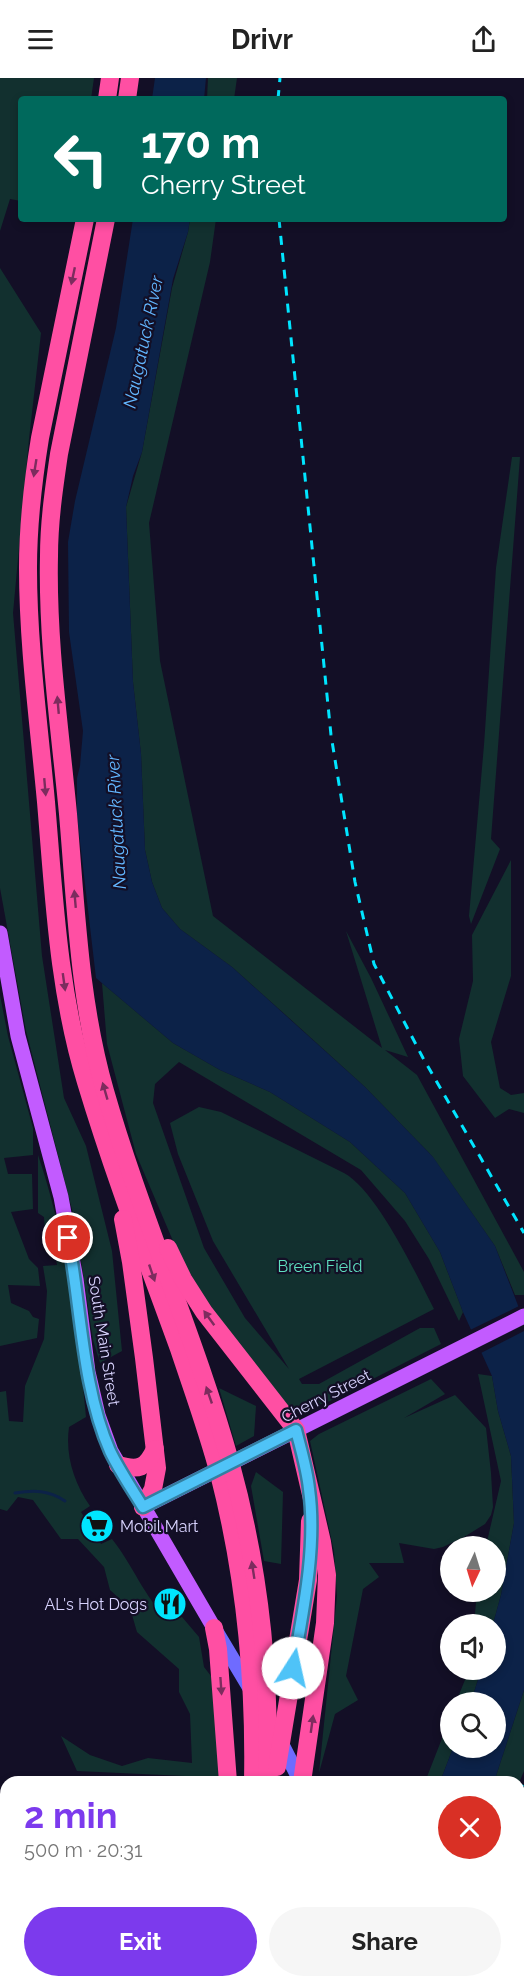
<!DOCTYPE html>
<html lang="en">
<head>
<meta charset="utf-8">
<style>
	body { margin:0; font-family:Raleway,sans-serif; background:#f6f6f6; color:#222; height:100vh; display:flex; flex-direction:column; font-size:22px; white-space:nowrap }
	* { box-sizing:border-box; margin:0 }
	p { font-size:20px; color:#767676 }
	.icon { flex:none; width:33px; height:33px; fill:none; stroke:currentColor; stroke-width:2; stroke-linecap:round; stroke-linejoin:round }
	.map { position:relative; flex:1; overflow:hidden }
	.drawer { position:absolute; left:0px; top:1698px; width:525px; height:212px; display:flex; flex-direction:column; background:#fff; border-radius:18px 18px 0 0; box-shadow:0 3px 9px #0003 }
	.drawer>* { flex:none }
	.hud { position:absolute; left:18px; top:18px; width:489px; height:126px; border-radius:6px; box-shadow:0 3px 9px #0003; background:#00695c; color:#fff; overflow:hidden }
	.needle { width:39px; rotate:184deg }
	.tools { position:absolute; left:440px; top:1458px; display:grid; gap:12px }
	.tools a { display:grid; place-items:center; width:66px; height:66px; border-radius:50%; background:#fff; box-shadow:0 3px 9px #0003; font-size:30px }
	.pin { position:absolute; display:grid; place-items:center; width:51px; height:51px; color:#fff; margin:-26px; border:3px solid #fff; border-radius:50%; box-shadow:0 2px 6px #0007 }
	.me { position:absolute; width:66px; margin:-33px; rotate:10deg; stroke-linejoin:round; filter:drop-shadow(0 0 4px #0008) }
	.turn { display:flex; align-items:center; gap:21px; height:126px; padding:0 24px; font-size:27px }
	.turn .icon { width:78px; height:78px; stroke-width:2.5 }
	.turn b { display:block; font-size:42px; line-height:51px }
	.round { display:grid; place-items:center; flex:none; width:63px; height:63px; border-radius:32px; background:#f6f6f6 }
	.summary { display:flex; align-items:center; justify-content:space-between; height:102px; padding:0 24px }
	h1 { font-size:36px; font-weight:700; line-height:45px; color:#7c3aed }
	.primary-button { display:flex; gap:12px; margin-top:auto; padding:12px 24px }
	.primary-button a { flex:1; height:69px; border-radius:36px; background:#7c3aed; color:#fff; font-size:24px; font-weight:700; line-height:69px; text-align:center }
	.primary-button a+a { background:#f6f6f6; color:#222 }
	header { display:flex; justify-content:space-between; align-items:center; height:78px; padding:0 24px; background:#fff; font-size:27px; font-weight:700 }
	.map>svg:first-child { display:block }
	.green { fill:#12302f }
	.water { fill:#0c2248 }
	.pier { fill:#130f26 }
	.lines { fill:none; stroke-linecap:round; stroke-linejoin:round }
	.stream { stroke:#0c2248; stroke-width:3 }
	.secondary { stroke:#6f6bff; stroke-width:15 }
	.primary { stroke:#c25bff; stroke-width:15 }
	.highway { stroke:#ff4fa3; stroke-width:18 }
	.rail { stroke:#00e5ff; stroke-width:3; stroke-dasharray:9 8; stroke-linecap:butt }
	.oneway { fill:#7d2c5e }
	.route-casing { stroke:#337fa1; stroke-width:15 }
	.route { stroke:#4fc3f7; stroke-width:10 }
	.labels { text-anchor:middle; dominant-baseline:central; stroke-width:4.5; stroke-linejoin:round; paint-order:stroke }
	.park-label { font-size:16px; fill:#5fe0c0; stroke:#130f26 }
	.street-label { font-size:16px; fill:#d9d4ff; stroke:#130f26 }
	.poi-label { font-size:16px; fill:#d9d4ff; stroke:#130f26; text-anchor:start }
	.water-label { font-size:18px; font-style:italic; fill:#62b6ff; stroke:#130f26 }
</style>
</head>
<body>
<header><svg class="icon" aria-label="menu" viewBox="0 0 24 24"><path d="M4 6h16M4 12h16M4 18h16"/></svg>Drivr<svg class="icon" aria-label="share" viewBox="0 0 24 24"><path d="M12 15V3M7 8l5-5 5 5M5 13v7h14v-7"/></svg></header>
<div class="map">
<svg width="524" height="1909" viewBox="0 0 524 1909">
	<rect width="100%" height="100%" fill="#130f26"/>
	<g class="green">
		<path d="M 0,0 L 94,0 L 91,21 L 21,21 L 21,123 L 10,121 L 0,153 Z"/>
		<path d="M 208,0 L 237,0 L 234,21 L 207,21 Z"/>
		<path d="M 190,141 L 216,141 L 210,184 L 149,445 L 160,583 L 213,838 L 382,970 L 346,853 L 371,900 L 408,979 L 385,972 L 417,997 L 524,1194 L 524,1217 L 515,1217 L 495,1168 L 432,1078 L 365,1009 L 289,940 L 232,889 L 180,851 L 162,830 L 152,804 L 145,772 L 141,676 L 133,604 L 126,429 L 142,374 L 172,210 L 188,154 Z"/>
		<path d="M 0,190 L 41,255 L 29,361 L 13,535 L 42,878 L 64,1020 L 86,1068 L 112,1173 L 122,1273 L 100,1285 L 93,1262 L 75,1143 L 26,953 L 0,810 Z"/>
		<path d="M 512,379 L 520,379 L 491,761 L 500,771 L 471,846 L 469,838 L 484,667 L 496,490 Z"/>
		<path d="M 511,782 L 511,898 L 491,964 L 500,1010 L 511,1017 L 524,1015 L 524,1035 L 509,1031 L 495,1040 L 463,998 L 459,961 L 473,903 L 472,857 Z"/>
		<path d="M 102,905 L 173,965 L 220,992 L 270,1014 L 350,1064 L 405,1115 L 440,1174 L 463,1234 L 459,1243 L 429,1181 L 405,1143 L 361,1092 L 179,984 L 155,1006 L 153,1025 L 204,1170 L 245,1240 L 289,1291 L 213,1163 L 178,1076 L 170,1045 L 199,1029 L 221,1034 L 344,1095 C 377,1113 416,1196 434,1231 L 299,1301 L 302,1306 L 319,1306 L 420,1250 L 434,1250 L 441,1266 L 330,1323 L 295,1336 L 223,1250 L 179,1177 L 136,1076 L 107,966 Z"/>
		<path d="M 0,917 L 8,958 L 33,1050 L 33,1077 L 4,1080 L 8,1096 L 32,1096 L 33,1131 L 11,1134 L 29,1181 L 38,1190 L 40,1208 L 8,1207 L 11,1225 L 29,1233 L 33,1239 L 39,1241 L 37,1260 L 0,1268 Z"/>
		<path d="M 38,1077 C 66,1159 78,1252 86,1339 L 69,1349 C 65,1377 74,1405 90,1428 L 81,1434 L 101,1466 L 112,1461 C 133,1487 144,1519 168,1542 L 182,1539 L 199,1559 L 204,1589 L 214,1602 L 222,1704 L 208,1704 L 206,1699 L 77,1693 L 61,1658 L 90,1677 L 122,1688 L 148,1680 L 192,1685 L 190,1636 L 179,1614 L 179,1591 L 137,1554 L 130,1530 L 110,1512 L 104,1489 L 78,1461 L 61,1461 L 33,1422 L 18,1419 L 7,1433 L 0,1431 L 0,1314 L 6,1313 L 9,1343 L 23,1344 L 25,1308 L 44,1261 L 47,1213 L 43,1188 L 57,1187 L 52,1155 L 45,1154 L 44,1139 L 38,1135 Z"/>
		<path d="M 478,1296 L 492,1298 L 498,1333 L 511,1378 L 514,1445 L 501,1517 L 493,1546 L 474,1546 L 477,1514 L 495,1514 L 495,1468 L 486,1468 L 501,1403 Z"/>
		<path d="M 431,1301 L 445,1316 L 404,1340 L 455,1317 L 486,1350 L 491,1395 L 493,1429 L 491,1437 L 485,1446 L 464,1459 L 443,1469 L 434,1471 L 399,1465 L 404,1485 L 369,1485 L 379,1499 L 363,1511 L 346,1598 L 358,1622 L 335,1636 L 319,1695 L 337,1518 L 334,1473 L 310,1363 L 319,1356 Z"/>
		<path d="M 219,1310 L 256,1328 L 254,1358 L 236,1368 Z"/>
		<path d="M 256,1394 L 283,1414 L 281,1486 L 264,1483 L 251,1408 Z"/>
		<path d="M 465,1592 L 481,1592 L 471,1624 L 456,1624 L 467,1597 Z"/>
		<path d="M 524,1612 L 524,1693 L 519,1705 L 494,1704 Z"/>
		<path d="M 450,1640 L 450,1670 L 453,1670 L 440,1704 L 425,1704 Z"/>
	</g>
	<g class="water">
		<path d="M 155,0 L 206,0 L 204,21 L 152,21 Z"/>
		<path d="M 133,141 L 190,141 L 188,154 L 173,201 L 142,374 L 133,398 L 126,429 L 130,530 L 133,604 L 141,676 L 145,772 L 152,804 L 162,830 L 180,851 L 232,889 L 365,1009 L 433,1079 L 495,1168 L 524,1243 L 524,1612 L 494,1704 L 440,1704 L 453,1670 L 495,1670 L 495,1624 L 471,1624 L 481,1592 L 495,1592 L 495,1546 L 493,1546 L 501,1517 L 514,1445 L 511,1378 L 498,1333 L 492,1298 L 463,1234 L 440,1174 L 405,1115 L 350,1064 L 270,1014 L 220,992 L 173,965 L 96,900 L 77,738 L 77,700 L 80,688 L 83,653 L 69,554 L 68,464 L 75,423 L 116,250 Z"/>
	</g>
	<path class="pier" d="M 521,1227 L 524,1234 L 524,1253 L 479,1276 L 468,1253 Z"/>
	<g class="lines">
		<path class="stream" d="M 15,1415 C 34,1412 49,1412 65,1423"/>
		<g class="secondary">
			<path d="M 217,1555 L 251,1612"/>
			<path d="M 278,1659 L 301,1704"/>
			<path d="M 278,1909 L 278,1904"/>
		</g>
		<g class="primary">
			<path d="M 0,855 L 18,958 L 61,1119 L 76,1201 L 88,1294 L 98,1337 L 111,1373 L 214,1550"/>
			<path d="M 143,1429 L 524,1238"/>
		</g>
		<g class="highway">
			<path d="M 107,21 L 110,0"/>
			<path d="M 127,21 L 130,0"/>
			<path d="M 85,141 L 40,360 C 33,403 28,446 28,490 C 28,568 39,647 46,724 C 54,818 58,913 86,1004 C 113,1094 147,1183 179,1271 C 193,1313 208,1354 219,1396 C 245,1497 255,1600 253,1704"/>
			<path d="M 106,141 L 59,376 C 54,410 49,444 49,478 C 47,564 60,651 68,736 C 76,829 79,923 105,1013 C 141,1139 196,1260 231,1387 C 259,1489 271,1598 267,1704"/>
			<path d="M 123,1141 L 131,1184 L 144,1280 L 157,1390 L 153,1411 L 143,1429"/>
			<path d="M 168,1170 L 183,1201 L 204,1234 L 296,1352 L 322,1464 L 327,1497 L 325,1545 L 302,1704"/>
			<path d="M 118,1387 C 139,1393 146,1390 155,1371"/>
			<path d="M 214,1550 L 218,1571 L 228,1704"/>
			<path d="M 277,1689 L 308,1502 L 310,1443"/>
			<path d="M 240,1909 L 240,1904"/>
			<path d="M 254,1909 L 255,1904"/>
		</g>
		<g class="rail">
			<path d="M 278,21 L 280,0"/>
			<path d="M 279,141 L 331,657 L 355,804 L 374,886 L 423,980 L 524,1155"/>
			<path d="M 519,1715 L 524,1703"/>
			<path d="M 438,1909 L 440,1904"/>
		</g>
	</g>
	<defs><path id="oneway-solid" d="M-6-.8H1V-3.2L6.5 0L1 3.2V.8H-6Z" transform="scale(1.5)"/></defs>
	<g class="oneway">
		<use href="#oneway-solid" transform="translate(73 198) rotate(102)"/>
		<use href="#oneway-solid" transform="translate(35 390) rotate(99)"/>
		<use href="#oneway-solid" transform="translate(58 627) rotate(-95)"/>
		<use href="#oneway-solid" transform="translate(45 709) rotate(85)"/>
		<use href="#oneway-solid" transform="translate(75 821) rotate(-95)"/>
		<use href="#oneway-solid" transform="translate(64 904) rotate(82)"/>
		<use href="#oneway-solid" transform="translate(105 1013) rotate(-106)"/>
		<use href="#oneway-solid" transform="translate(152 1195) rotate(71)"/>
		<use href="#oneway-solid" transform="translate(209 1240) rotate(-126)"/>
		<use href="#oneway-solid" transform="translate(209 1317) rotate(-109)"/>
		<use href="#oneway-solid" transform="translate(253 1492) rotate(-99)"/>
		<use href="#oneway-solid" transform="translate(221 1608) rotate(86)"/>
		<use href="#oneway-solid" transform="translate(312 1646) rotate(-82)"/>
	</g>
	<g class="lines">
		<g class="route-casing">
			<path id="route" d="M 68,1160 C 81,1228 82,1310 110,1373 C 119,1392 132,1411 143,1429 L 296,1352 C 301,1372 307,1391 309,1411 C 317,1468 303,1534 293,1590"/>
		</g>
		<use href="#route" class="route"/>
	</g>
	<defs>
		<g id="supermarket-disc" transform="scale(1.725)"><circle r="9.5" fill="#00e5ff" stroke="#130f26"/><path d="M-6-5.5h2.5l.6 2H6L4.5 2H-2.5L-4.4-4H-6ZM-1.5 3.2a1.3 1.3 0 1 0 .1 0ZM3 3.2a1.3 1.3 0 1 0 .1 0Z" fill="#111"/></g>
		<g id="restaurant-disc" transform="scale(1.725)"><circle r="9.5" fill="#00e5ff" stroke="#130f26"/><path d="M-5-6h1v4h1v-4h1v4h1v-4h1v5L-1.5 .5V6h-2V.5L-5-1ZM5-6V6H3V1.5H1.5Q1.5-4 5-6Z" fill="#111"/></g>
	</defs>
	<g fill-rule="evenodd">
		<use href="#supermarket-disc" x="97" y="1448"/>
		<use href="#restaurant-disc" x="170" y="1526"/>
	</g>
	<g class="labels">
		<g class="park-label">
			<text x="320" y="1188">Breen Field</text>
		</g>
		<g class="street-label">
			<text transform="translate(104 1263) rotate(81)">South Main Street</text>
			<text transform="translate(326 1318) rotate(-27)">Cherry Street</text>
		</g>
		<g class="poi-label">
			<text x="120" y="1448">Mobil Mart</text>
			<text x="147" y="1526" text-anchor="end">AL's Hot Dogs</text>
		</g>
		<g class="water-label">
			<text transform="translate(143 264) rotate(-78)">Naugatuck River</text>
			<text transform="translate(116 744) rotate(-93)">Naugatuck River</text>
		</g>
	</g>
</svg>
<div class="tools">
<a><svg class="needle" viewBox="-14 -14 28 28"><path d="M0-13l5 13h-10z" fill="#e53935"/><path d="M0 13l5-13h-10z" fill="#767676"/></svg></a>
<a><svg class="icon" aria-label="sound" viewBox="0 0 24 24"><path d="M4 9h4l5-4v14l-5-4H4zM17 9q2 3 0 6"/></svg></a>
<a><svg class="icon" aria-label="search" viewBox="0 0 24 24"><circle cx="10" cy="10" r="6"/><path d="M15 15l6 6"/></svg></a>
</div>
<div class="pin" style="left:68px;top:1160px;background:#d93025"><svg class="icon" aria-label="arrive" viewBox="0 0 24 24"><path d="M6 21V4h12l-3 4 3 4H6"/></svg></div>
<svg class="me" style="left:293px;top:1590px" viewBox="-20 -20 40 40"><circle r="19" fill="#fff"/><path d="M0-13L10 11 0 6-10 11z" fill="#4fc3f7"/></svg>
<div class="hud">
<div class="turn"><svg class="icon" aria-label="left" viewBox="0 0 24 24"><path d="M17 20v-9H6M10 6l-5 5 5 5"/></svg><div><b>170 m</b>Cherry Street</div></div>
</div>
<section class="drawer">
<div class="summary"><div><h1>2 min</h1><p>500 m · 20:31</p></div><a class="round" style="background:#d93025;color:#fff"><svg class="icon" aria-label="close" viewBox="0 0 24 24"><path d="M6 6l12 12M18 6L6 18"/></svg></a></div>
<div class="primary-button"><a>Exit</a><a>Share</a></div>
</section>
</div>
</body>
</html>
